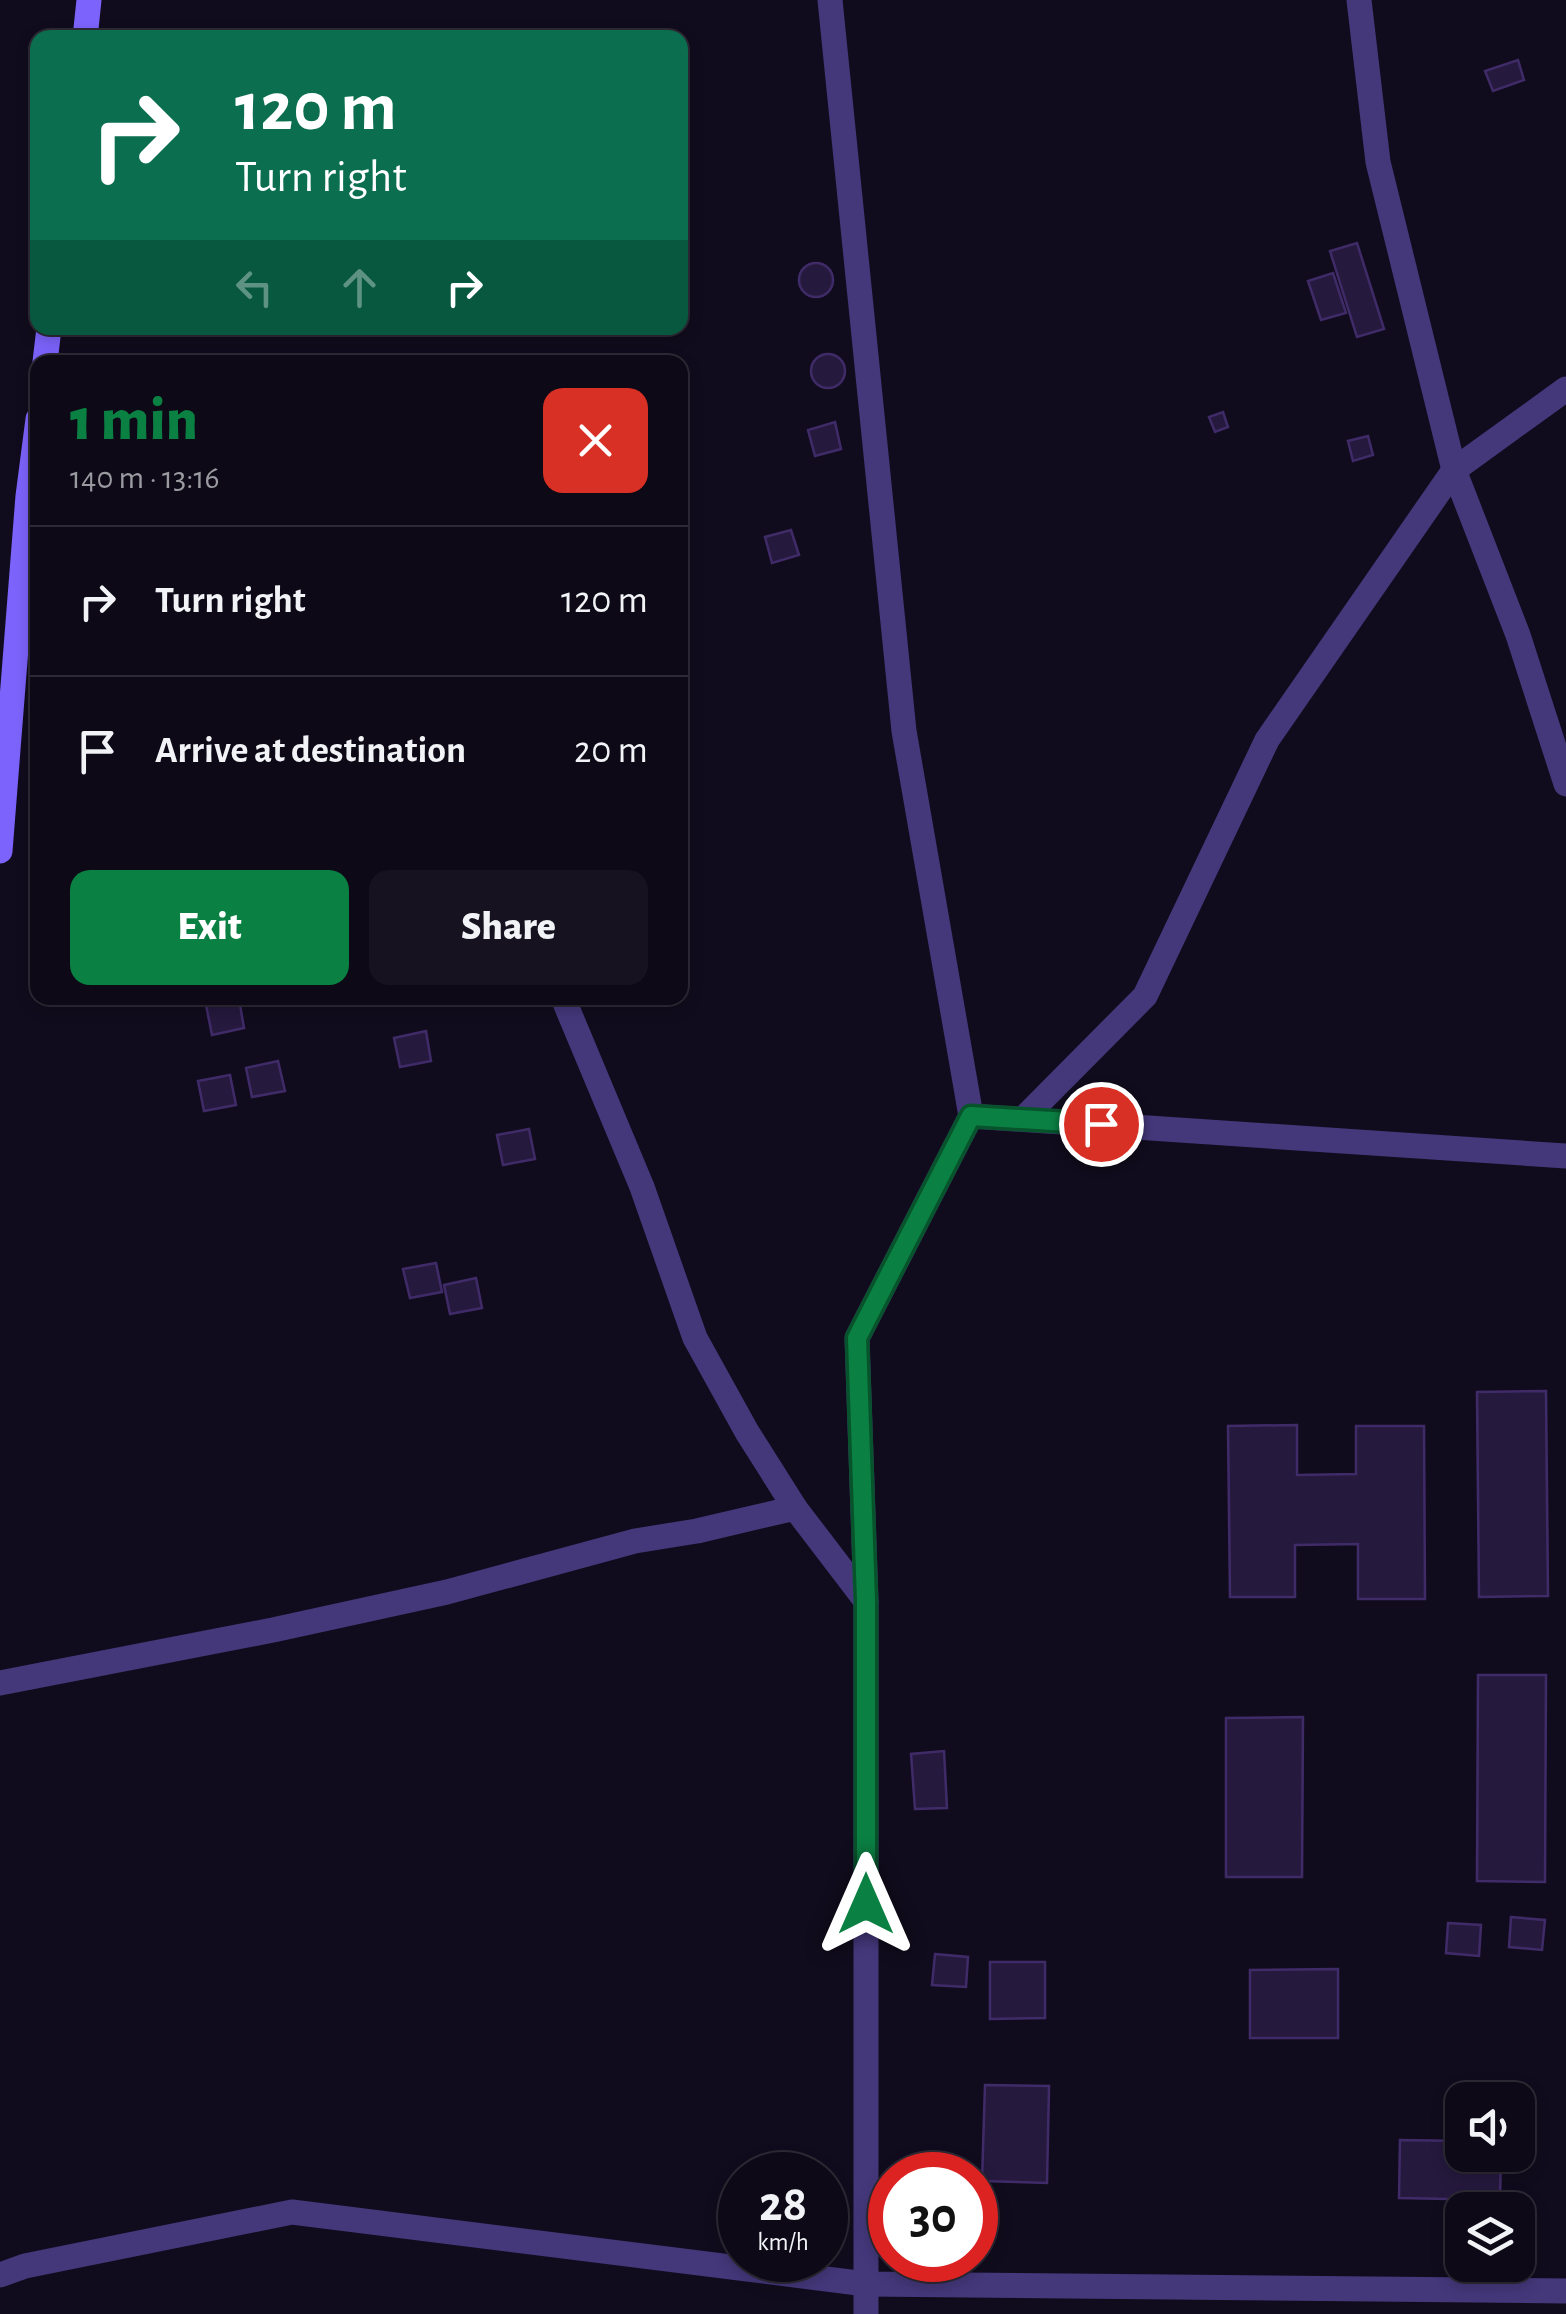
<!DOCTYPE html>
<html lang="en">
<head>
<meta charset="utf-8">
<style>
	body { margin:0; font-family:"Alegreya Sans",sans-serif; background:#16121f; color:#f1f3f6; height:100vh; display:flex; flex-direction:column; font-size:38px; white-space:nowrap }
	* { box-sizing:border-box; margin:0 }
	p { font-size:32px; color:#9a9aa1 }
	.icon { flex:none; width:55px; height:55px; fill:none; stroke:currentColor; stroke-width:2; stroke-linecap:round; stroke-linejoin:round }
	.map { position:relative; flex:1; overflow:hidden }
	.side { position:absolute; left:30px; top:355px; width:658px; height:650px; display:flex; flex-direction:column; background:#0d0916; border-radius:20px; box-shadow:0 5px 15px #0003,0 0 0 2px #2d2a35 }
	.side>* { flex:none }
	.banner { position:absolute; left:30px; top:30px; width:658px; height:305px; border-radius:20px; box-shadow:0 5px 15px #0003,0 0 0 2px #2d2a35; background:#0b6e4f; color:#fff; overflow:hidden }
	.controls { position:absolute; left:1445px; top:2082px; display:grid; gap:20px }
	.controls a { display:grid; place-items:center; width:90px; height:90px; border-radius:20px; background:#0d0916; box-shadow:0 5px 15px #0003,0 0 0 2px #2d2a35; font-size:50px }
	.speed { position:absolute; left:718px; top:2152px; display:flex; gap:20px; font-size:50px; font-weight:700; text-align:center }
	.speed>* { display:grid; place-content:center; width:130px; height:130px; border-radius:50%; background:#0d0916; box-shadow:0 5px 15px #0003,0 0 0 2px #2d2a35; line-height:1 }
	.speed small { font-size:25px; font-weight:400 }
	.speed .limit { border:15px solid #d22; background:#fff; color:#111 }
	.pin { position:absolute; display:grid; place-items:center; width:85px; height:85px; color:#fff; margin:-42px; border:5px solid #fff; border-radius:50%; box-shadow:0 2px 10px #0007 }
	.me { position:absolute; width:110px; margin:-55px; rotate:0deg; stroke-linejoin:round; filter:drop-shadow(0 0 8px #0008) }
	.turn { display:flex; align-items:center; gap:35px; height:210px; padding:0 40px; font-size:45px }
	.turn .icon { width:130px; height:130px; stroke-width:2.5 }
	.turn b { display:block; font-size:70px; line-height:85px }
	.lanes { display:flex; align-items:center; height:95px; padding:0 40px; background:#0003; justify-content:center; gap:50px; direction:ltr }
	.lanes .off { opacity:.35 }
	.round { display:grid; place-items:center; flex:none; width:105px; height:105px; border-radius:20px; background:#16121f }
	.headline { display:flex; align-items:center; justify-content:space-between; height:170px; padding:0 40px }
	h1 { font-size:60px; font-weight:800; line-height:75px; color:#0b8043 }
	.action { display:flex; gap:20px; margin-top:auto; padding:20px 40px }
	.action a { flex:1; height:115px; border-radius:20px; background:#0b8043; color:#fff; font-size:40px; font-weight:800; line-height:115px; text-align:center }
	.action a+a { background:#16121f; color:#f1f3f6 }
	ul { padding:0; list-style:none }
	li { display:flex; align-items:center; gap:30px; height:150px; padding:0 40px; border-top:2px solid #2d2a35 }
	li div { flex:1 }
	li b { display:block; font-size:38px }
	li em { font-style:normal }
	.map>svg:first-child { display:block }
	.building { fill:#25193d; stroke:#402b69; stroke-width:2.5 }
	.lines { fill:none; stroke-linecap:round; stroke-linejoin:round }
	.minor { stroke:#44387b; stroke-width:25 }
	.secondary { stroke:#7c63fb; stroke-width:25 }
	.route-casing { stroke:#07532c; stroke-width:25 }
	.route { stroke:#0b8043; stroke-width:18 }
</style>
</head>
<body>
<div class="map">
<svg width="1566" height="2314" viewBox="0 0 1566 2314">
	<rect width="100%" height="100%" fill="#110c1d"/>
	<g class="building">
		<path d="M 1518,60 L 1524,80 L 1493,91 L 1485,71 Z"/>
		<path d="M 1357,243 L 1384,329 L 1357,337 L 1330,251 Z"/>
		<circle cx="816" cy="280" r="17"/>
		<path d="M 1333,273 L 1346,313 L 1321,320 L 1308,281 Z"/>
		<circle cx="828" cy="371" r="17"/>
		<path d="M 1223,412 L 1228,427 L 1215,432 L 1209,417 Z"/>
		<path d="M 835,422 L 841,449 L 815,456 L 808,430 Z"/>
		<path d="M 1368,436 L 1373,455 L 1353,461 L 1348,441 Z"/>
		<path d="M 791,530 L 799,555 L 772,563 L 765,537 Z"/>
		<path d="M 239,999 L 244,1028 L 212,1035 L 206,1005 Z"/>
		<path d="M 426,1031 L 431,1061 L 400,1067 L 394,1038 Z"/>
		<path d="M 278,1061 L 285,1091 L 252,1097 L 246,1068 Z"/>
		<path d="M 230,1075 L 236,1105 L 204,1111 L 198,1081 Z"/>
		<path d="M 529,1129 L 535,1159 L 503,1165 L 497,1135 Z"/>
		<path d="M 436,1263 L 442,1292 L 410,1298 L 403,1269 Z"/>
		<path d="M 476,1278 L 482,1308 L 450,1314 L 444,1285 Z"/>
		<path d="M 1546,1391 L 1548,1596 L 1479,1597 L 1477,1392 Z"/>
		<path d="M 1297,1425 L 1297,1475 L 1356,1474 L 1356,1426 L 1424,1426 L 1425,1599 L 1358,1599 L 1358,1544 L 1295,1545 L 1295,1597 L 1230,1597 L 1228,1426 Z"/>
		<path d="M 1478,1675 L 1546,1675 L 1545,1882 L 1477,1881 Z"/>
		<path d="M 1303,1717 L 1302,1877 L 1226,1877 L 1226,1718 Z"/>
		<path d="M 944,1751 L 947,1808 L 915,1809 L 911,1754 Z"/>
		<path d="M 1511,1917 L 1545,1920 L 1542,1950 L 1509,1947 Z"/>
		<path d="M 1448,1923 L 1481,1925 L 1479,1956 L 1446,1953 Z"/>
		<path d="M 935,1954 L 968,1957 L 966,1987 L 932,1985 Z"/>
		<path d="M 990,1962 L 1045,1962 L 1045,2018 L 990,2019 Z"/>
		<path d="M 1338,1969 L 1338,2038 L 1250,2038 L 1250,1970 Z"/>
		<path d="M 985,2085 L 1049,2086 L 1047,2183 L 982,2181 Z"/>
		<path d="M 1400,2140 L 1462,2141 L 1462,2155 L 1501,2155 L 1500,2200 L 1399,2198 Z"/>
	</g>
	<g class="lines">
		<g class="minor">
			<path d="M 830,0 L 904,731 L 971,1116 L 857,1338 L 866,1601 L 866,2314"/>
			<path d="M 1359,0 L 1378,162 L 1454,470 L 1518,635 L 1566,784"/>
			<path d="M 563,998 L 642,1187 L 695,1338 L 747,1432 L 795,1508 L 866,1601"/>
			<path d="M 971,1116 L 1566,1156"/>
			<path d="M 1023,1119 L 1145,996 L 1267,740 L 1454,470 L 1566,389"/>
			<path d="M 0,1683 L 273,1630 L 447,1592 L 635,1541 L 697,1531 L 795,1508"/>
			<path d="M 0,2275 L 25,2266 L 292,2212 L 866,2284 L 1566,2291"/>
		</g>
		<g class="secondary">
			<path d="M 85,38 L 89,0"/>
			<path d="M 45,362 L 49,328"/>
			<path d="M 0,851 L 28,496 L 38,419"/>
		</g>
	</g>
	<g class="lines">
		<g class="route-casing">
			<path id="route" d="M 866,1904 L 866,1601 L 857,1338 L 971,1116 L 1101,1124"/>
		</g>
		<use href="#route" class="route"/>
	</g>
</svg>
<div class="controls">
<a><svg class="icon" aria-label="sound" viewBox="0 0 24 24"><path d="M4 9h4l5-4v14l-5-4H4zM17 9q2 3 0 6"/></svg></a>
<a><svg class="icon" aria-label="layers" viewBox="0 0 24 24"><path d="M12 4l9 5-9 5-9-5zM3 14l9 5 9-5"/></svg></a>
</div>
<div class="speed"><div>28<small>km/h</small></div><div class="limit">30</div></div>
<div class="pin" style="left:1101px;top:1124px;background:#d93025"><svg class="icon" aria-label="arrive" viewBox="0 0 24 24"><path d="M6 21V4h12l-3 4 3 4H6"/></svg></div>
<svg class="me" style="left:866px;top:1904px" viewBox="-20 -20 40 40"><path d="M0-17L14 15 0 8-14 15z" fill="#0b8043" stroke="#fff" stroke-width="4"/></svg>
<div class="banner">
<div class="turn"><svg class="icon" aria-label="right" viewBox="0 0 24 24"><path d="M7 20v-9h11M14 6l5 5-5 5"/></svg><div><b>120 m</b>Turn right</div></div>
<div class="lanes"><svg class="icon off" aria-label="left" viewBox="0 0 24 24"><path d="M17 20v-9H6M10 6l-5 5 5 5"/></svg><svg class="icon off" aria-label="ahead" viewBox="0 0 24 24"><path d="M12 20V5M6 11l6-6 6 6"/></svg><svg class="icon" aria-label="right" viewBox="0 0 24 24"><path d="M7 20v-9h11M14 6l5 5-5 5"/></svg></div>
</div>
<section class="side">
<div class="headline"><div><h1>1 min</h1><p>140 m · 13:16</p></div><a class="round" style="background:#d93025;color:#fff"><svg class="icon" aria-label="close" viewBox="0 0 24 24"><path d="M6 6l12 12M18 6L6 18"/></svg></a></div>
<ul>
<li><svg class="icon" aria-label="right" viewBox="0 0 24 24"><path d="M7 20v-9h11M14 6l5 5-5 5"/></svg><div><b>Turn right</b></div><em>120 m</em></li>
<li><svg class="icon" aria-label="arrive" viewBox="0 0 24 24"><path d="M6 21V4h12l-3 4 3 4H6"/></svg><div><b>Arrive at destination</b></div><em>20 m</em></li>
</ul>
<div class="action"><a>Exit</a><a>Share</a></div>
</section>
</div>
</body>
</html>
